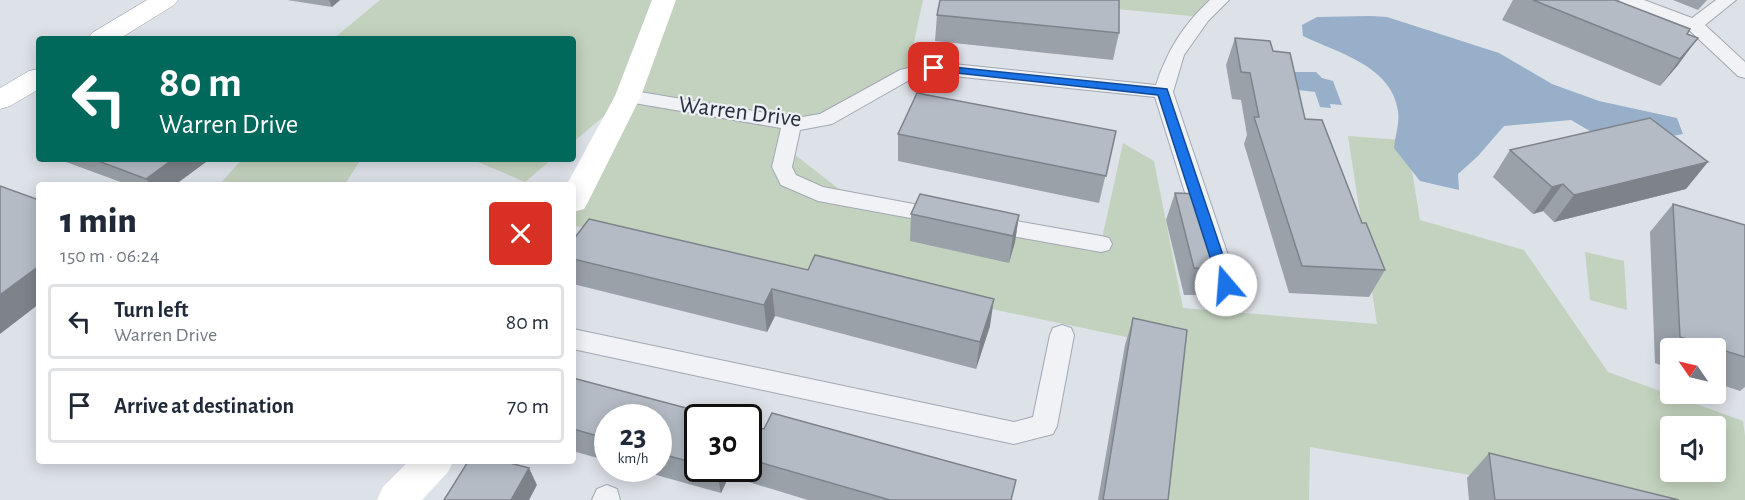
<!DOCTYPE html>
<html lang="en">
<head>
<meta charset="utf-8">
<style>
	body { margin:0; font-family:"Alegreya Sans",sans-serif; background:#f2f2f3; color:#1f2937; height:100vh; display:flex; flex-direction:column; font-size:22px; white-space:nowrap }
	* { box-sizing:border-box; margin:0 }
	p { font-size:20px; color:#747a83 }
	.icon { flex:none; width:33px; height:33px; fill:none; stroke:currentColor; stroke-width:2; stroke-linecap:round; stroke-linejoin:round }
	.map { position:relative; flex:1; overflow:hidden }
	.panel { position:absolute; left:36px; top:182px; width:540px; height:282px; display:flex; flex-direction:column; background:#fff; border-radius:6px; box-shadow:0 3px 15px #0003 }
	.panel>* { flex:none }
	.top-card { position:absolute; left:36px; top:36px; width:540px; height:126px; border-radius:6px; box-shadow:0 3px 15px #0003; background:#00695c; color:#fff; overflow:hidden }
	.needle { width:39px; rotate:304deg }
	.fabs { position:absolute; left:1660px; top:338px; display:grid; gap:12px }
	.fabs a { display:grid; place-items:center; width:66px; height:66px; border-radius:6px; background:#fff; box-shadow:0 3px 15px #0003; font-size:30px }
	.speed { position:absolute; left:594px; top:404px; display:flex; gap:12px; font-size:30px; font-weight:700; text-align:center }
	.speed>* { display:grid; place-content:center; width:78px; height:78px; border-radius:50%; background:#fff; box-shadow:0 3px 15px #0003; line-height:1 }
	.speed small { font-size:15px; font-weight:400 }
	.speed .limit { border:3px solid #111; border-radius:9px; background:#fff; color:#111 }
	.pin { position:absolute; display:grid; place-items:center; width:51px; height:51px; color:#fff; margin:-26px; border-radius:12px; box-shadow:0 3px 9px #0006 }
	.me { position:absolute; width:66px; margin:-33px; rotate:342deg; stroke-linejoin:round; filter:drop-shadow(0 0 4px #0008) }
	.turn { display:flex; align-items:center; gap:21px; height:126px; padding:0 24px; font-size:27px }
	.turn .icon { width:78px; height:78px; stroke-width:2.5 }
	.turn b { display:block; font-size:42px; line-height:51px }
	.round { display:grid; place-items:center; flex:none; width:63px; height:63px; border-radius:6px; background:#f2f2f3 }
	.headline { display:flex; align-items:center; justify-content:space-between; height:102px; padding:0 24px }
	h1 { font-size:36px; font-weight:800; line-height:45px }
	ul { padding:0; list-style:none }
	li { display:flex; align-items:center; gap:18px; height:75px; margin:0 12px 9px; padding:0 12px; border:3px solid #e0e1e3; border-radius:6px }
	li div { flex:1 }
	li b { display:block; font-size:22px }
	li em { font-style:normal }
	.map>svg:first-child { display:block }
	.green { fill:#c3d2be; fill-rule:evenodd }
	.water { fill:#97afc9 }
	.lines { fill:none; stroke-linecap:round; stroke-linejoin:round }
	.street-casing { stroke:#a2a8b2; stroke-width:2 }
	.primary-casing { stroke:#9ca6b4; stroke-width:1 }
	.street { fill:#f0f2f6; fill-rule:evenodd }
	.secondary { fill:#fff; fill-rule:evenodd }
	.primary { fill:#fff; fill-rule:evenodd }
	.wall { fill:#9ba1a9 }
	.shaded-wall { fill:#7e838a }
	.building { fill:#b4bbc5; stroke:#7e838a; stroke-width:1.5 }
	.route { fill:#1a73e8; stroke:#114b97; stroke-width:1.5 }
	.labels { text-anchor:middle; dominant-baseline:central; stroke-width:4.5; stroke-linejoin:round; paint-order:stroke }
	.street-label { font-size:24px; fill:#262f3f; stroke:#edf0f5 }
</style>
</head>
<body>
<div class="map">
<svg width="1745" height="500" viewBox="0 0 1745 500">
	<rect width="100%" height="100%" fill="#dde1e8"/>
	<g class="green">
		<path d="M 380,0 L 923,0 L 907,74 L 825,120 L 796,124 L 785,147 L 853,200 L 1101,243 L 1123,143 L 1154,161 L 1183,308 L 1377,324 L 1348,136 L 1402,140 L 1411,165 L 1420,220 L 1524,250 L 1608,372 L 1743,421 L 1745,436 L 1745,500 L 1614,500 L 1310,447 L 1309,500 L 1162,500 L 1179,348 L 612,230 L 573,226 L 573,202 L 626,98 L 573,142 L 573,39 L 333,39 ZM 1671,426 L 1716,426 L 1716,471 L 1671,471 Z"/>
		<path d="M 1020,0 L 1220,0 L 1202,17 Z"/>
		<path d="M 242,159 L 361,159 L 345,184 L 220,184 Z"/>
		<path d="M 471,159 L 552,159 L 525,182 Z"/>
		<path d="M 1585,252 L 1624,261 L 1627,310 L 1590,300 Z"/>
	</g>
	<g class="water">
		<path d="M 1370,16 L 1387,17 L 1499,53 L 1552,84 L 1599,101 L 1677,118 L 1683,134 L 1650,140 L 1600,137 L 1571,120 L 1504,126 L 1478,156 L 1458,174 L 1459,190 L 1420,181 L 1394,148 C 1395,137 1400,122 1398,111 C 1392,66 1338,53 1303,36 L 1302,25 L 1317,17 Z"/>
		<path d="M 1287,72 L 1316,72 L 1322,78 L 1333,81 L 1342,105 L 1330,104 L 1331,108 L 1320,107 L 1315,92 L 1298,90 Z"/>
	</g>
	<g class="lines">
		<g class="street-casing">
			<g id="street">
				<path d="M 1210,0 L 1229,0 L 1208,21 L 1184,55 L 1173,92 L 1238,285 L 1234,291 L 1226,294 L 1218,291 L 1214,285 L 1155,97 L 934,74 L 913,78 L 832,124 L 800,130 L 792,167 L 796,175 L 823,187 L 951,211 L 954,216 L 951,221 L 943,224 L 818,201 L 781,185 L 772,167 L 781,128 L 628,102 L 621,100 L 618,96 L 621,92 L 628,90 L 796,118 L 820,114 L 900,70 L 934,62 L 1156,85 C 1167,51 1183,25 1210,0 Z"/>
				<path d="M 1619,0 L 1644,0 L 1692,18 L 1716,0 L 1736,0 L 1705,25 L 1745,62 L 1745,78 L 1738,76 L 1688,29 L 1622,4 Z"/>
				<path d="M 987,216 L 1101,236 L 1109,238 L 1112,244 L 1109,250 L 1101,252 L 979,230 L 976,224 L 979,218 Z"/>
				<path d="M 1062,325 L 1071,328 L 1074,335 L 1057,426 L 1053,434 L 1014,444 L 573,349 L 573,329 L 1014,422 L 1033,417 L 1050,335 L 1053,328 Z"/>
				<path d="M 607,485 L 617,489 L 620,500 L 592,500 L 597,489 Z"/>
			</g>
		</g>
		<g class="primary-casing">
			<g id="primary">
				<path d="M 147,0 L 178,0 L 174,5 L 119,39 L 88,39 L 92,33 Z"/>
				<path d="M 39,69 L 39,89 L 10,106 L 0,109 L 0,88 L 29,71 Z"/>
			</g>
		</g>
		<use href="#street" class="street"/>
		<g class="secondary">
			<path d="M 652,0 L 676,0 L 641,96 L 588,202 L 584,209 L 573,212 L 573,184 L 567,184 L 615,96 Z"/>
			<path d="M 410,460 L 454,460 L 448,472 L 422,500 L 377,500 L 383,487 Z"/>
		</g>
		<use href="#primary" class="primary"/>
	</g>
	<g class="wall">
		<path d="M 287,0 L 340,0 L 332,7 Z"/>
		<path d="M 1513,0 L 1615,0 L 1687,34 L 1678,65 L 1660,86 L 1502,20 Z"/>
		<path d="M 1673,0 L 1707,0 L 1698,10 Z"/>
		<path d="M 937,15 L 1119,33 L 1113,60 L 935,41 Z"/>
		<path d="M 1235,38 L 1273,51 L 1305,119 L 1362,223 L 1385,270 L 1369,297 L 1289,293 L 1244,144 L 1247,135 L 1241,100 L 1232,99 L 1226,65 Z"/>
		<path d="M 1116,131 L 1099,203 L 898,161 L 898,134 Z"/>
		<path d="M 1510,150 L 1686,189 L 1554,222 L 1543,211 L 1533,214 L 1493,177 Z"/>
		<path d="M 58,159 L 210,159 L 176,184 L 126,184 Z"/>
		<path d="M 1175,193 L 1227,269 L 1216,295 L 1184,295 L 1166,220 Z"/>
		<path d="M 1673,204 L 1745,225 L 1745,387 L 1740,391 L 1716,383 L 1716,348 L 1671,348 L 1671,369 L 1655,363 L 1650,232 Z"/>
		<path d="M 911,214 L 1019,215 L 1015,242 L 1009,263 L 910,241 Z"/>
		<path d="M 573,240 L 990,326 L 976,369 L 775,316 L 767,332 L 573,284 Z"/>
		<path d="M 1133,318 L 1168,500 L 1098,500 L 1125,345 Z"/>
		<path d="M 573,378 L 698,417 L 698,468 L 748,468 L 748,425 L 1012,500 L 808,500 L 729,476 L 721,493 L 631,468 L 658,468 L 658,417 L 608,417 L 608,461 L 573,451 Z"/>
		<path d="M 1489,453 L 1679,500 L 1469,500 L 1467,478 Z"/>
	</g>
	<g class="shaded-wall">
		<path d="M 329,0 L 340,0 L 332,7 Z"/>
		<path d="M 1698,38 L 1678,65 L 1660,86 L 1680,59 Z"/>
		<path d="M 173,159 L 210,159 L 176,184 L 150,184 L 146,179 Z"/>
		<path d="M 1708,162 L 1686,189 L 1554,222 L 1574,195 Z"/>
		<path d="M 1563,184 L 1543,211 L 1533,214 L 1552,187 Z"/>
		<path d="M 1019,215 L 1015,242 L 1009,263 L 1013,236 Z"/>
		<path d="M 39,266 L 39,304 L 0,334 L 0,295 Z"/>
		<path d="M 772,289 L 775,316 L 767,332 L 764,305 Z"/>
		<path d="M 994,299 L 990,326 L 976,369 L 980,342 Z"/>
		<path d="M 529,468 L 537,485 L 529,500 L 511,500 Z"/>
		<path d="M 716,468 L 727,468 L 729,476 L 721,493 Z"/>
	</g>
	<g class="building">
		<path d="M 940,0 L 1119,0 L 1119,33 L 937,15 Z"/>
		<path d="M 1533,0 L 1615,0 L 1690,29 L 1687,34 L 1698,38 L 1680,59 Z"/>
		<path d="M 1235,38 L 1270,41 L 1273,51 L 1290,53 L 1305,119 L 1322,120 L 1362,223 L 1366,223 L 1385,270 L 1302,266 L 1254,117 L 1259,117 L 1250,73 L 1241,72 Z"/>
		<path d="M 917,93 L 1116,131 L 1106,176 L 898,134 Z"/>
		<path d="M 1650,118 L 1708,162 L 1574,195 L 1563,184 L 1552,187 L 1510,150 Z"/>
		<path d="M 93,159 L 173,159 L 146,179 Z"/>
		<path d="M 0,186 L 39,200 L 39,266 L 0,295 Z"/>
		<path d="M 1175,193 L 1201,194 L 1227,269 L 1194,268 Z"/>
		<path d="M 920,194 L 1019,215 L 1013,236 L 911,214 Z"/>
		<path d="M 1673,204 L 1745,225 L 1745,357 L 1680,337 Z"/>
		<path d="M 589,219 L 808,270 L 815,255 L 994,299 L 980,342 L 772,289 L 764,305 L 573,259 L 573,240 Z"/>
		<path d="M 1133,318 L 1187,330 L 1168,500 L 1103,500 Z"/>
		<path d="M 573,378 L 720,417 L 698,417 L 698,464 L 658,453 L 658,417 L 608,417 L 608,439 L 573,429 Z"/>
		<path d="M 772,413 L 1016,480 L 1011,500 L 890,500 L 748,459 L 748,425 L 764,429 Z"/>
		<path d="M 1489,453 L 1679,500 L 1495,500 Z"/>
		<path d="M 469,460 L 498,460 L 529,468 L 511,500 L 444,500 Z"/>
	</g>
	<path class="route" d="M 934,65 L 1167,89 L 1233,285 L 1231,289 L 1221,289 L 1219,285 L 1158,95 L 930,70 L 929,68 Z"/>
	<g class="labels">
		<g class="street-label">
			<text transform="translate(740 112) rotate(7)">Warren Drive</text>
		</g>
	</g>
</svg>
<div class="fabs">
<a><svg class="needle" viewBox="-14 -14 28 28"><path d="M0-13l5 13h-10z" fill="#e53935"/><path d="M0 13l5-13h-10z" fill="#747a83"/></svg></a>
<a><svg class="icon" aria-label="sound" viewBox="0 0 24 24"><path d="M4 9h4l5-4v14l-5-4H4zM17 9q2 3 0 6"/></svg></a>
</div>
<div class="speed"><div>23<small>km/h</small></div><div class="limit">30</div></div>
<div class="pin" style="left:934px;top:68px;background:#d93025"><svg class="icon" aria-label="arrive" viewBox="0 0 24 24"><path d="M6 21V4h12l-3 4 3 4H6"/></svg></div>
<svg class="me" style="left:1226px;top:285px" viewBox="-20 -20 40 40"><circle r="19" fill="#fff"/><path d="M0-13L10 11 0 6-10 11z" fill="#1a73e8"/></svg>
<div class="top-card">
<div class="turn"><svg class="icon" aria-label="left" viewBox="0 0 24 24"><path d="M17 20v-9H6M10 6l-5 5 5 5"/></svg><div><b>80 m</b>Warren Drive</div></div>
</div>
<section class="panel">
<div class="headline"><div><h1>1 min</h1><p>150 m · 06:24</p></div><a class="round" style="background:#d93025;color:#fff"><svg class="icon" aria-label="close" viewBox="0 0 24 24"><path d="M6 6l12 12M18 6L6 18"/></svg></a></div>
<ul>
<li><svg class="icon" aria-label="left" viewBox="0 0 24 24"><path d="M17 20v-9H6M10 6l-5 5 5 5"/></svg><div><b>Turn left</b><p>Warren Drive</p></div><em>80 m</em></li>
<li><svg class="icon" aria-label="arrive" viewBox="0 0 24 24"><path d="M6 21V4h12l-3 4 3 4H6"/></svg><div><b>Arrive at destination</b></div><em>70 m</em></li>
</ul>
</section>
</div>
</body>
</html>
